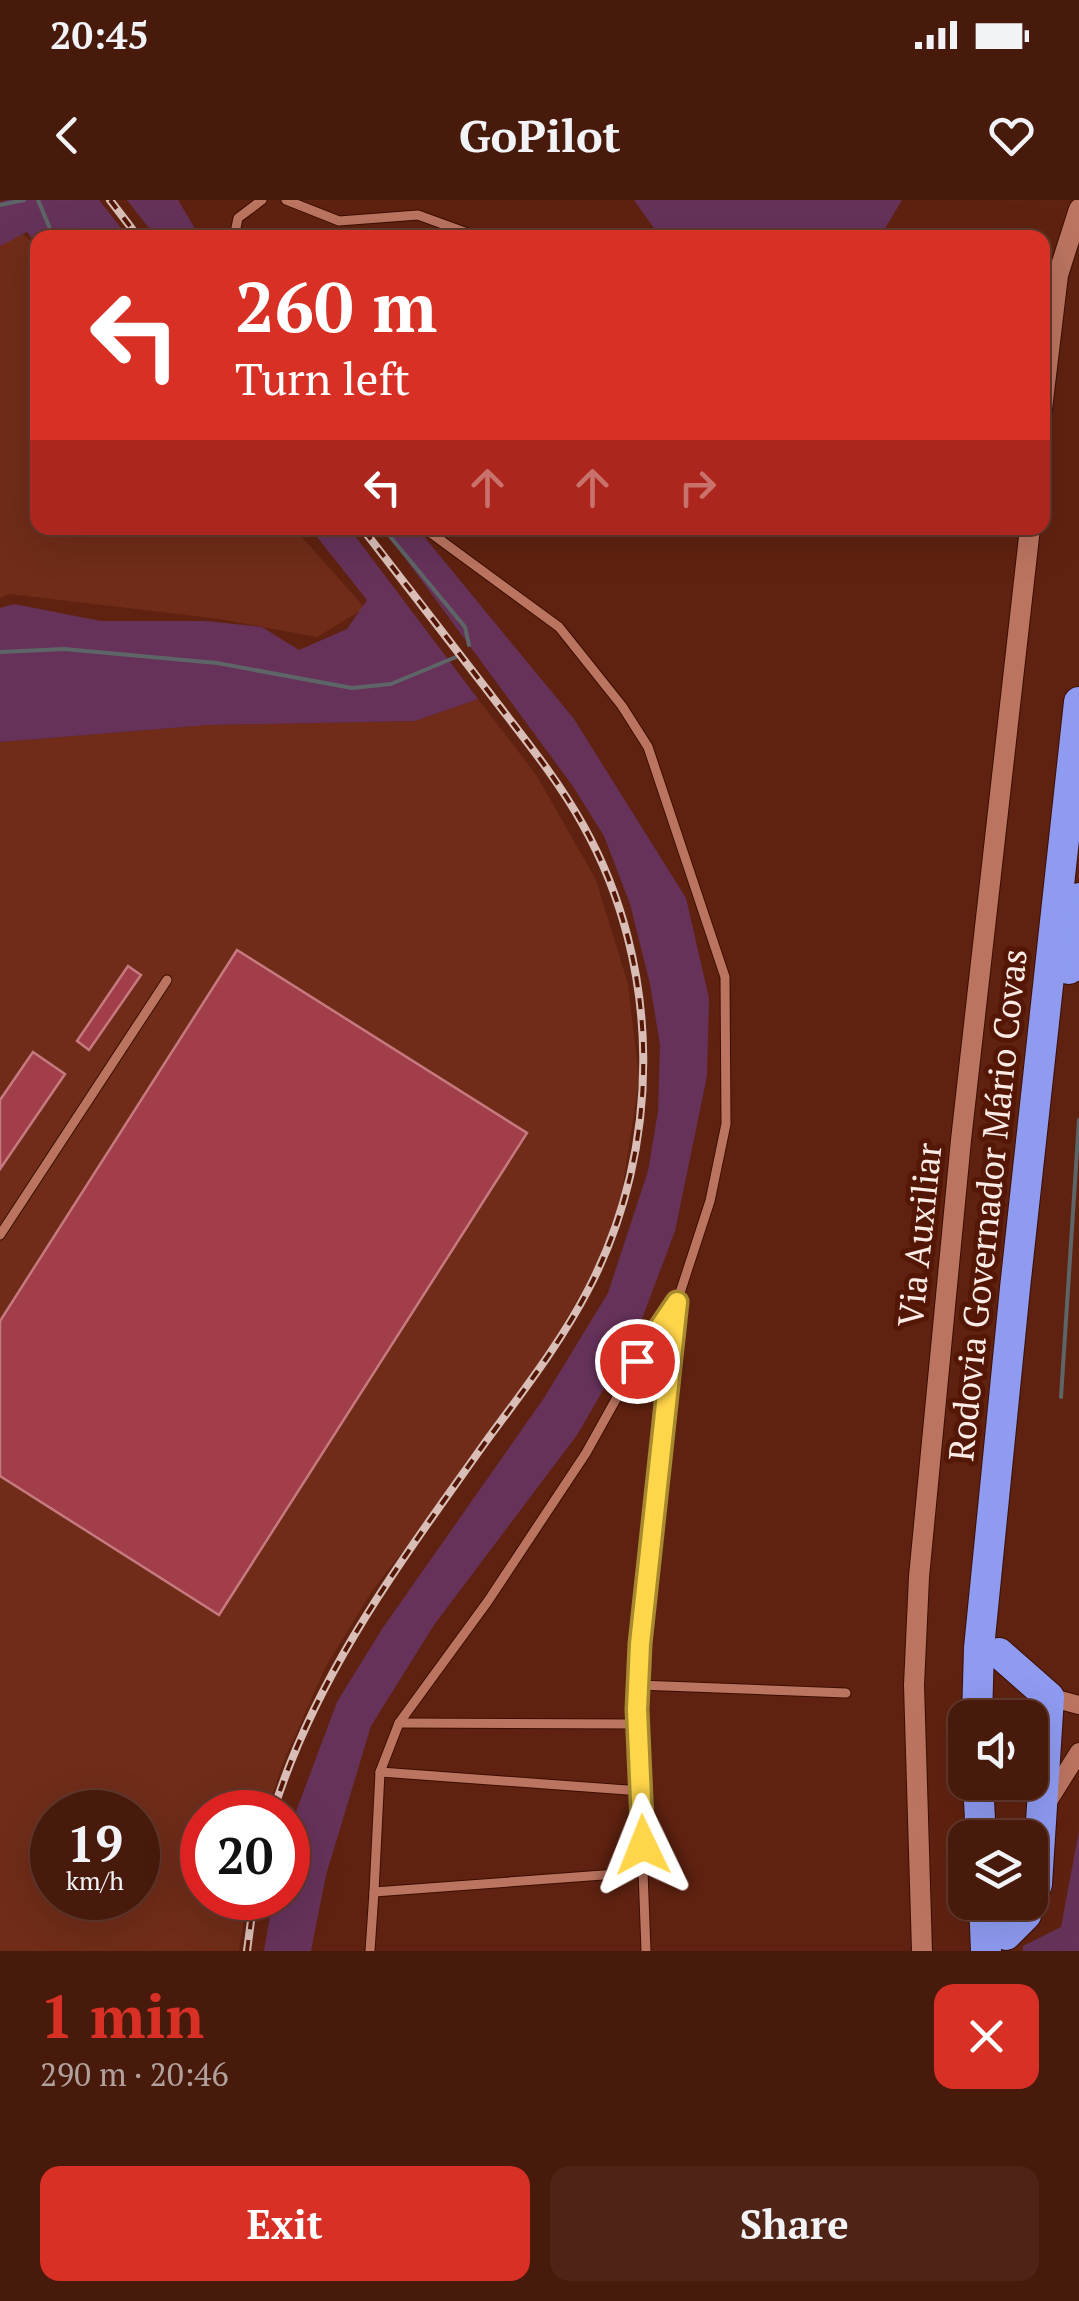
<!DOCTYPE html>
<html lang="en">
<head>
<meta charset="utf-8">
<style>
	body { margin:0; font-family:"PT Serif",serif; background:#4f2315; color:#f1f3f6; height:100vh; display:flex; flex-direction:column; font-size:38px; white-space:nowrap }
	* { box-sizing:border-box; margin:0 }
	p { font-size:32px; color:#b1a19d }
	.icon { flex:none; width:55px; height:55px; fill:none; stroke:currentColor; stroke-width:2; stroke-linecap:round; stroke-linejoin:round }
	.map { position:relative; height:1751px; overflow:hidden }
	.details { display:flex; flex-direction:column; background:#481a0c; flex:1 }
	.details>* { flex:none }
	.guide { position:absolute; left:30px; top:30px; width:1020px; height:305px; border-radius:20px; box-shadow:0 10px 40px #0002,0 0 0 2px #60382d; background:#d93025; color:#fff; overflow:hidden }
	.buttons { position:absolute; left:948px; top:1500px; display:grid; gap:20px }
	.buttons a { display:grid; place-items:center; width:100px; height:100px; border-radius:20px; background:#481a0c; box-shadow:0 10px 40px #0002,0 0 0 2px #60382d; font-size:50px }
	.speed { position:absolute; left:30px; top:1590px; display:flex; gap:20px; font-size:50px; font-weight:700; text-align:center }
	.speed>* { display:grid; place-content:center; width:130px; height:130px; border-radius:50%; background:#481a0c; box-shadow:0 10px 40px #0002,0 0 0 2px #60382d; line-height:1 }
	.speed small { font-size:25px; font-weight:400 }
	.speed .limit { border:15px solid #d22; background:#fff; color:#111 }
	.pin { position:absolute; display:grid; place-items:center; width:85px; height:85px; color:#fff; margin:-42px; border:5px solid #fff; border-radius:50%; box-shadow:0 2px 10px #0007 }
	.me { position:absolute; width:110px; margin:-55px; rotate:358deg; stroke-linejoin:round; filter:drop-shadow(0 0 8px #0008) }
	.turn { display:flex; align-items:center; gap:35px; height:210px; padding:0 40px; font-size:45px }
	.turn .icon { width:130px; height:130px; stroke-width:2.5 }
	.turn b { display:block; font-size:70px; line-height:85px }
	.lanes { display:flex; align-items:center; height:95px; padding:0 40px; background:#0003; justify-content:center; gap:50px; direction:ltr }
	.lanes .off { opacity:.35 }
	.round { display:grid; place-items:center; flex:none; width:105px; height:105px; border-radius:20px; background:#4f2315 }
	.summary { display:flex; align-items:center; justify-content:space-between; height:170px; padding:0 40px }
	h1 { font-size:60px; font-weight:700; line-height:75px; color:#d93025 }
	.button { display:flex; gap:20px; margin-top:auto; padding:20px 40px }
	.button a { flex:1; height:115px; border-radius:20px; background:#d93025; color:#fff; font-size:40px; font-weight:700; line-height:115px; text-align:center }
	.button a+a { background:#4f2315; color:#f1f3f6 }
	.status { display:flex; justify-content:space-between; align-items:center; height:70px; padding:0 50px; background:#481a0c; direction:ltr }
	.status svg { height:28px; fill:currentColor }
	header { display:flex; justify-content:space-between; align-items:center; height:130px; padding:0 40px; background:#481a0c; font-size:45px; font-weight:700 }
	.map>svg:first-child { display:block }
	.built { fill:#702c19; fill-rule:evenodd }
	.green { fill:#66325a }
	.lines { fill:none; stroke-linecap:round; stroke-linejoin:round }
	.stream { stroke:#5d6567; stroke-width:4 }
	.building { fill:#a13e49; stroke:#c67a7f; stroke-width:2.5 }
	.service-casing { stroke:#3c0e03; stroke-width:11 }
	.minor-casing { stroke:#3c0e03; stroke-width:20 }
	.tertiary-casing { stroke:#3c0e03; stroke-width:22 }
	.motorway-casing { stroke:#3c0e03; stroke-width:32 }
	.service { stroke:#bb7460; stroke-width:9 }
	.minor { stroke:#bb7460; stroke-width:18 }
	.tertiary { stroke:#bb7460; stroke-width:20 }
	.motorway { stroke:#8e9bf1; stroke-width:30 }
	.rail-casing { stroke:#d9beb7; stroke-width:8 }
	.rail { stroke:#541705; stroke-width:4; stroke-dasharray:11; stroke-linecap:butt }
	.route-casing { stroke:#a68a30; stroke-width:25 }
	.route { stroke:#ffd54a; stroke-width:18 }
	.labels { text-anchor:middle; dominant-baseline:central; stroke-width:10; stroke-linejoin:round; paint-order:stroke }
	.street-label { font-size:35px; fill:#fbebe6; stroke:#541705 }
</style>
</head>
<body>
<div class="status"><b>20:45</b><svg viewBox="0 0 49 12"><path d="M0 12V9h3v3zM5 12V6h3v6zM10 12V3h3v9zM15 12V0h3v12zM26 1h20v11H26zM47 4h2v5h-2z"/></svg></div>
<header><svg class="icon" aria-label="back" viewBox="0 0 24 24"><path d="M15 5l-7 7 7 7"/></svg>GoPilot<svg class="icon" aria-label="heart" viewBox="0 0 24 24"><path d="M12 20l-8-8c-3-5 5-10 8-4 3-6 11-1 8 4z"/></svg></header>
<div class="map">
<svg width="1079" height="1751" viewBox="0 0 1079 1751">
	<rect width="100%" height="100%" fill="#602210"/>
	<g class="built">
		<path d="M 14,26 L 37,47 L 38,328 L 294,328 L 365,408 L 317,437 L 220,419 L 10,394 L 0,398 L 0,30 Z"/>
		<path d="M 478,499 L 537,576 L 596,680 L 628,784 L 639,880 L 621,997 L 603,1055 L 520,1199 L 372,1391 L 325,1468 L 282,1565 L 267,1612 L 202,1612 L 202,1698 L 247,1698 L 239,1751 L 0,1751 L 0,542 L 209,525 L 415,521 ZM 52,1612 L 138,1612 L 138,1698 L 52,1698 Z"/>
	</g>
	<g class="green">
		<path d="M 8,0 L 99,0 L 128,37 L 38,38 L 37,45 L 27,32 L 0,46 L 0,2 Z"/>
		<path d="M 127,0 L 178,0 L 200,37 L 156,37 Z"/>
		<path d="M 634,0 L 902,0 L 880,37 L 661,38 Z"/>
		<path d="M 310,328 L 349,328 L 478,499 L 415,521 L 209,525 L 0,542 L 0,408 L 14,404 L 101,421 L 206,421 L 262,427 L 299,450 L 347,429 L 367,400 Z"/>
		<path d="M 383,328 L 417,328 L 574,519 L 686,698 L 709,798 L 707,876 L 675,1031 L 637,1132 L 577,1235 L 434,1425 L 371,1526 L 326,1675 L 311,1751 L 264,1751 L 273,1698 L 288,1698 L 288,1633 L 337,1502 L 382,1429 L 544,1198 L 608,1093 L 648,971 L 658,911 L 660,845 L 650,784 L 630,704 L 604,636 L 572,585 Z"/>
		<path d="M 1079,1631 L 1079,1751 L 1023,1751 L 1023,1746 L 1061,1727 Z"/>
	</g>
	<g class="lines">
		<g class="stream">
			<path d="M 38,0 L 54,38"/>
			<path d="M 0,5 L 24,0"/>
			<path d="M 383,328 L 465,427 L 469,445"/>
			<path d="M 0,452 L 64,449 L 217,463 L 352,488 L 391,484 L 456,457"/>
			<path d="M 1061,1197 L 1079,920"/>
		</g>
	</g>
	<g class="building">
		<path d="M 237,750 L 527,933 L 219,1415 L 0,1276 L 0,1121 Z"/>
		<path d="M 128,766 L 141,775 L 89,850 L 77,841 Z"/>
		<path d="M 33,852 L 65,874 L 0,969 L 0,900 Z"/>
	</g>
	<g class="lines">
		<g class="service-casing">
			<g id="service">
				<path d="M 286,0 L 339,21 L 418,15 L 481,38"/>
				<path d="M 234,38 L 238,18 L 262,0"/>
				<path d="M 424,328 L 559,427 L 622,506 L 648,547 L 725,777 L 726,924 L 710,1001 L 677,1102 L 640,1444 L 637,1509 L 646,1751"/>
				<path d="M 0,1035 L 167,780"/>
				<path d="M 638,1485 L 846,1493"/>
				<path d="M 399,1523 L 638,1524"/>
				<path d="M 380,1572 L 641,1591"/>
				<path d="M 374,1692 L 380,1572 L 399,1523 L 488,1401 L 586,1253 L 654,1131 L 676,1103"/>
				<path d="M 370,1751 L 374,1692 L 644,1672"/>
			</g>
		</g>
		<g class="minor-casing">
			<g id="minor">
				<path d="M 1049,1497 L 1079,1505"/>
				<path d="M 1047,1603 L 1079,1552"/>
			</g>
		</g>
		<g class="tertiary-casing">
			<g id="tertiary">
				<path d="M 1042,209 L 1058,75 L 1079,9"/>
				<path d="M 922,1751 L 914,1485 L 919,1377 L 961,940 L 1030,328"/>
			</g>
		</g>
		<g class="motorway-casing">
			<g id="motorway">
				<path d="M 1069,769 L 1079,698"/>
				<path d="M 999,1453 L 1049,1497 L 1037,1684 L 1026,1715 L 1006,1735"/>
				<path d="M 977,1518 L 979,1448 L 1015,1088 L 1079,502"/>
				<path d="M 978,1582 L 981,1638"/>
				<path d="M 984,1702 L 986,1751"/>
			</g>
		</g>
		<use href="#service" class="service"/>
		<use href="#minor" class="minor"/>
		<use href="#tertiary" class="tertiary"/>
		<use href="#motorway" class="motorway"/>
		<g class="rail-casing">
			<g id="rail">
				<path d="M 110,0 L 139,38"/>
				<path d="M 273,1612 C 316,1474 399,1364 482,1247 C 519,1196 559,1146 588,1090 C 663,947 662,766 583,625 C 557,578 523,537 491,495 C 448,439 405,383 362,328"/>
				<path d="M 247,1751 L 254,1698"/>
			</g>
		</g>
		<use href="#rail" class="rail"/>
	</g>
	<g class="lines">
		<g class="route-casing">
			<path id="route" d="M 637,1161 L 677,1102 L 640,1444 L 637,1509 L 643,1645"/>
		</g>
		<use href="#route" class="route"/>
	</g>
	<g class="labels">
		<g class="street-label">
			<text transform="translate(987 1005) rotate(-84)">Rodovia Governador Mário Covas</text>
			<text transform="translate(919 1035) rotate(-84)">Via Auxiliar</text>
		</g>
	</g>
</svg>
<div class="buttons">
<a><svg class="icon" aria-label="sound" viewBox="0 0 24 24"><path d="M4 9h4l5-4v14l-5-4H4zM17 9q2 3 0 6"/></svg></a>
<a><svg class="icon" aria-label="layers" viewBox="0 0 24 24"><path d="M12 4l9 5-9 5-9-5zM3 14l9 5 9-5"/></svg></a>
</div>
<div class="speed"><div>19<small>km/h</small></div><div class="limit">20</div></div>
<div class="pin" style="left:637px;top:1161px;background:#d93025"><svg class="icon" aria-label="arrive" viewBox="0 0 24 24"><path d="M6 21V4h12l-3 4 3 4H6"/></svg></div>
<svg class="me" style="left:643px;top:1645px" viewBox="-20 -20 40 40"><path d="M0-17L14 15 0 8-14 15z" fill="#ffd54a" stroke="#fff" stroke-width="4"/></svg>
<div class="guide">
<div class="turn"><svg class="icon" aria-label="left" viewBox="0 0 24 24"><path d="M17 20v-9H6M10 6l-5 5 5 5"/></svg><div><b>260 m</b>Turn left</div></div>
<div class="lanes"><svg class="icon" aria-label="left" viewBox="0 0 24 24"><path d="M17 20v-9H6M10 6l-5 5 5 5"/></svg><svg class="icon off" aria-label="ahead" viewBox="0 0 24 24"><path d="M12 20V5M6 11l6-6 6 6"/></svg><svg class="icon off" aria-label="ahead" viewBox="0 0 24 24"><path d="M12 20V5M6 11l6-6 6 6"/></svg><svg class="icon off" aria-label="right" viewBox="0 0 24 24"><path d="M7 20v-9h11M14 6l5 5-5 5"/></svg></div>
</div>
</div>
<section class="details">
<div class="summary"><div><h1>1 min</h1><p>290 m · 20:46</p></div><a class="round" style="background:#d93025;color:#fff"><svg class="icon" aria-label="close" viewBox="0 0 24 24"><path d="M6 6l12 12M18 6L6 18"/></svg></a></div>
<div class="button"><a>Exit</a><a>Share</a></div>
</section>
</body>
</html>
